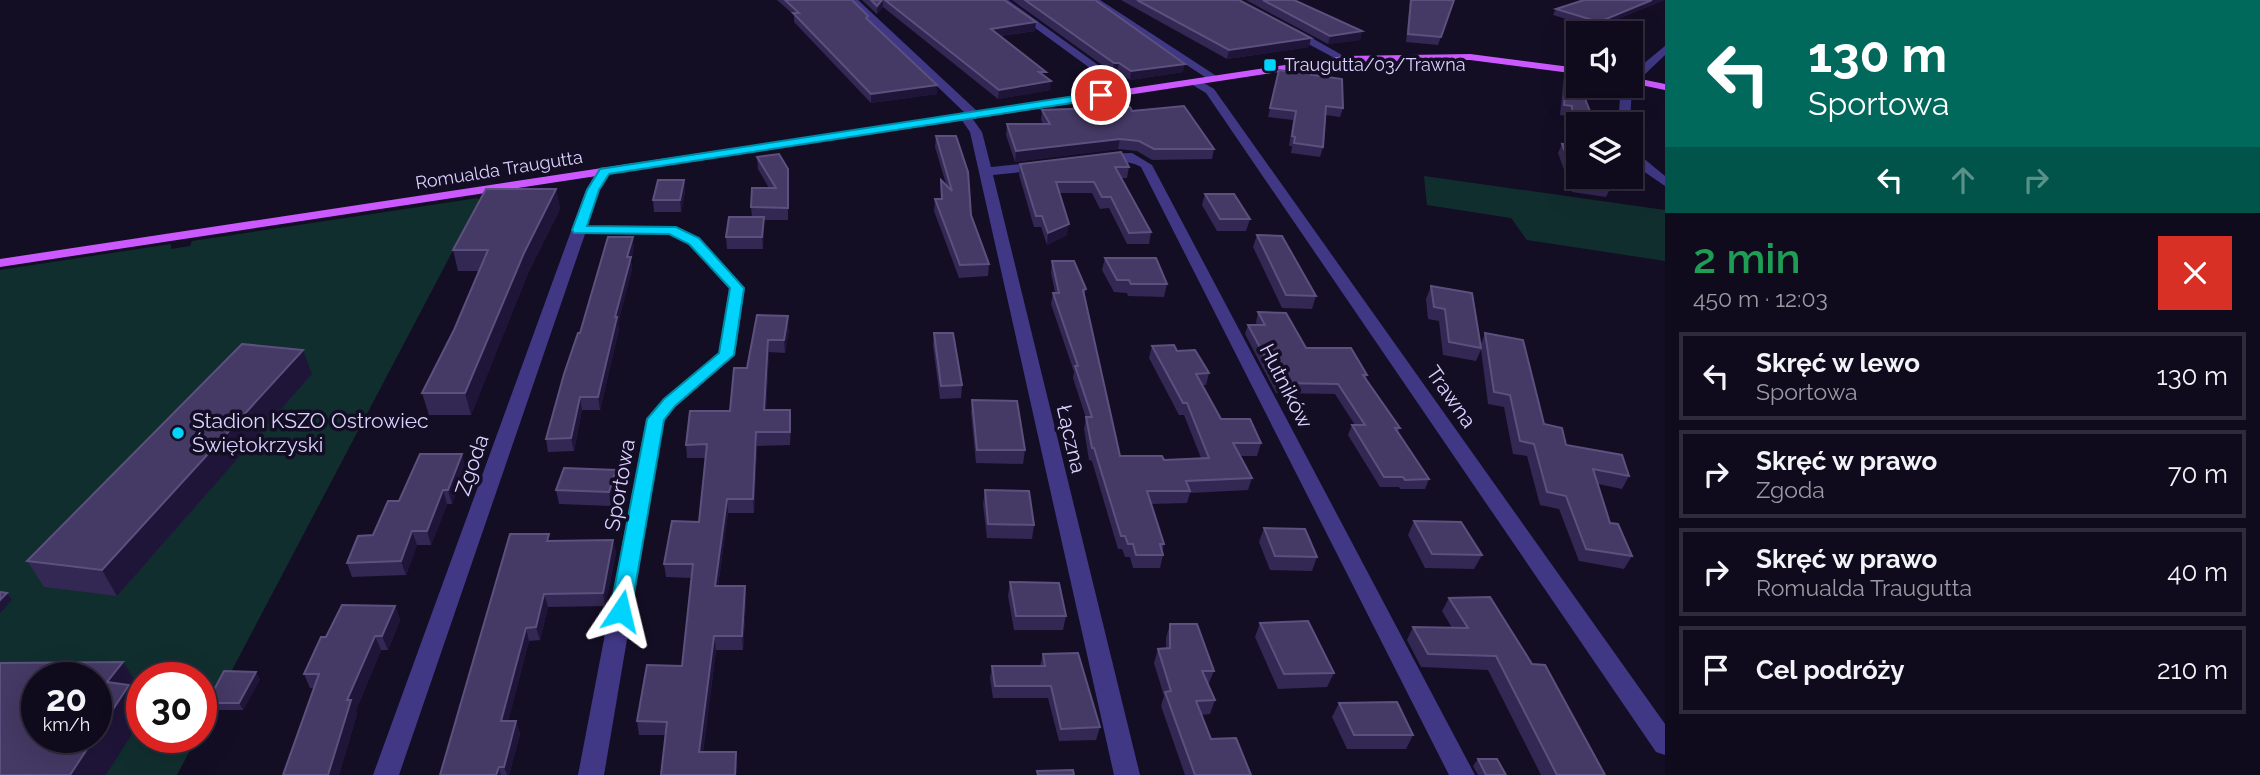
<!DOCTYPE html>
<html lang="pl">
<head>
<meta charset="utf-8">
<style>
	body { margin:0; font-family:Raleway,sans-serif; background:#181325; color:#f1f3f6; height:100vh; display:flex; flex-direction:column; font-size:26px; white-space:nowrap }
	* { box-sizing:border-box; margin:0 }
	p { font-size:23px; color:#9b9aa3 }
	.icon { flex:none; width:38px; height:38px; fill:none; stroke:currentColor; stroke-width:2; stroke-linecap:round; stroke-linejoin:round }
	.map { position:relative; flex:1; overflow:hidden }
	.side { display:flex; flex-direction:column; background:#0f0a1c; width:595px }
	.side>* { flex:none }
	.guide { background:#00695c; color:#fff; overflow:hidden }
	.controls { position:absolute; left:1566px; top:21px; display:grid; gap:14px }
	.controls a { display:grid; place-items:center; width:77px; height:77px; border-radius:0px; background:#0f0a1c; box-shadow:0 7px 28px #0002,0 0 0 2px #2f2b3b; font-size:35px }
	.speed { position:absolute; left:21px; top:662px; display:flex; gap:14px; font-size:35px; font-weight:700; text-align:center }
	.speed>* { display:grid; place-content:center; width:91px; height:91px; border-radius:50%; background:#0f0a1c; box-shadow:0 7px 28px #0002,0 0 0 2px #2f2b3b; line-height:1 }
	.speed small { font-size:18px; font-weight:400 }
	.speed .limit { border:10px solid #d22; background:#fff; color:#111 }
	.pin { position:absolute; display:grid; place-items:center; width:60px; height:60px; color:#fff; margin:-30px; border:4px solid #fff; border-radius:50%; box-shadow:0 2px 7px #0007 }
	.me { position:absolute; width:77px; margin:-38px; rotate:10deg; stroke-linejoin:round; filter:drop-shadow(0 0 5px #0008) }
	.turn { display:flex; align-items:center; gap:24px; height:147px; padding:0 28px; font-size:32px }
	.turn .icon { width:91px; height:91px; stroke-width:2.5 }
	.turn b { display:block; font-size:49px; line-height:60px }
	.lanes { display:flex; align-items:center; height:66px; padding:0 28px; background:#0003; justify-content:center; gap:35px; direction:ltr }
	.lanes .off { opacity:.35 }
	.round { display:grid; place-items:center; flex:none; width:74px; height:74px; border-radius:0px; background:#181325 }
	.summary { display:flex; align-items:center; justify-content:space-between; height:119px; padding:0 28px }
	h1 { font-size:42px; font-weight:600; line-height:52px; color:#1e9e55 }
	ul { padding:0; list-style:none }
	li { display:flex; align-items:center; gap:21px; height:88px; margin:0 14px 10px; padding:0 14px; border:4px solid #2f2b3b; border-radius:0px }
	li div { flex:1 }
	li b { display:block; font-size:26px }
	li em { font-style:normal }
	main { display:flex; flex:1; min-height:0 }
	.map>svg:first-child { display:block }
	.green { fill:#112e2f; fill-rule:evenodd }
	.lines { fill:none; stroke-linecap:round; stroke-linejoin:round }
	.minor { fill:#403885; fill-rule:evenodd }
	.major { fill:#cc59ff; fill-rule:evenodd }
	.wall { fill:#332753 }
	.shaded-wall { fill:#1f1539 }
	.building { fill:#453965; stroke:#5c517e; stroke-width:2 }
	.route { fill:#00d4fd; stroke:#008aa4; stroke-width:2 }
	.poi-dot { fill:#00d4fd; stroke:#140e25; stroke-width:2.5 }
	.labels { text-anchor:middle; stroke-width:7; stroke-linejoin:round; paint-order:stroke }
	.far-poi-label { font-size:18px; fill:#dad2ff; stroke:#140e25; text-anchor:start }
	.far-street-label { font-size:18px; fill:#dad2ff; stroke:#140e25 }
	.street-label { font-size:21px; fill:#dad2ff; stroke:#140e25 }
	.poi-label { font-size:21px; fill:#dad2ff; stroke:#140e25; text-anchor:start }
</style>
</head>
<body>
<main>
<div class="map">
<svg width="1665" height="775" viewBox="0 0 1665 775">
	<rect width="100%" height="100%" fill="#140e25"/>
	<g class="green">
		<path d="M1424 176 1665 210V261L1527 240 1511 218 1427 205Z"/>
		<path d="M478 198 479 201 201 729V677H142V737H197L177 775H0V270L171 244V249L190 246 192 241ZM37 677H96V737H37Z"/>
	</g>
	<g class="lines">
		<g class="minor">
			<path d="M847 0H858L978 112V118H972L982 132 991 167 1041 162 1047 166 1041 170 993 175 1140 775H1114L970 132 959 116 965 113Z"/>
			<path d="M997 0H1008L1134 91 1124 93Z"/>
			<path d="M1088 0H1100L1221 79 1211 81Z"/>
			<path d="M1288 29H1296L1349 59 1340 61 1288 33Z"/>
			<path d="M1665 46V55L1642 77 1631 81V74Z"/>
			<path d="M1191 80H1199L1214 89 1665 724V755L1656 752 1206 93 1191 84Z"/>
			<path d="M1621 86H1632L1630 124H1618Z"/>
			<path d="M1631 148 1665 176V186L1633 164Z"/>
			<path d="M1132 153 1152 165 1475 775H1449L1141 167C1122 156 1106 167 1094 158L1100 154Z"/>
			<path d="M604 167 611 171 600 190 587 226 676 227 699 238 745 288 735 355 675 407 664 421 604 775H578L646 420 663 399 719 353 729 289 689 244 669 234H585L399 775H373L586 190 599 168Z"/>
		</g>
		<g class="major">
			<path d="M1470 54 1578 68V74L1470 60 1344 62 0 267V259L1344 56Z"/>
			<path d="M1631 77 1665 84V90L1631 83Z"/>
		</g>
	</g>
	<g class="wall">
		<path d="M777 0H852L868 16V20L937 85V94L871 103 794 22V15Z"/>
		<path d="M862 0H1004L1035 31 1000 36 1046 77 1050 90 998 99 883 7 877 14Z"/>
		<path d="M1012 0H1095L1183 72 1130 80 1117 72H1112Z"/>
		<path d="M1121 0H1239L1309 47 1227 59Z"/>
		<path d="M1246 0H1294L1362 31 1360 40 1328 44Z"/>
		<path d="M1410 0H1454L1438 45 1406 42Z"/>
		<path d="M1664 0 1596 28 1553 15 1556 9Z"/>
		<path d="M1571 42 1578 43V66L1566 64 1567 51Z"/>
		<path d="M1568 66 1578 67V124L1611 187 1606 197 1572 192 1558 153 1562 144H1569L1568 116 1560 115 1564 75Z"/>
		<path d="M1279 70 1343 108 1340 117 1326 115 1323 147 1320 157 1291 153 1292 146H1289L1293 120 1268 117Z"/>
		<path d="M1042 110 1132 111 1214 149 1212 159 1152 160 1137 151 1118 149 1015 162 1006 135 1007 124H1043L1041 120Z"/>
		<path d="M936 136 971 215 989 264 988 276 959 278 934 211 935 199H941V180L946 184 935 147Z"/>
		<path d="M757 157 788 169V220H764L763 249H727L726 237 752 217 751 207 769 188 758 169Z"/>
		<path d="M1020 164 1129 167 1127 178H1121L1151 232 1149 244H1127L1109 208 1100 209 1092 193H1059L1067 235 1047 245 1041 227H1034L1019 175Z"/>
		<path d="M684 180 685 192 681 212H654L653 200Z"/>
		<path d="M556 189 560 209 528 273 471 415H429L422 393 454 330 479 271H458L453 250Z"/>
		<path d="M1205 194 1250 219 1246 231H1217L1202 205Z"/>
		<path d="M1257 235 1316 296 1312 309 1282 308 1253 247Z"/>
		<path d="M634 248 631 260 632 269 618 323 619 329 600 410H582L574 451 548 452 546 439 580 333Z"/>
		<path d="M1105 258 1167 284 1164 297 1128 296 1127 293 1114 292 1102 270Z"/>
		<path d="M1052 261 1086 289 1084 296 1120 456 1164 460 1201 458 1184 415H1179L1149 358 1152 346 1177 351 1209 373 1206 385H1202L1221 419 1261 443 1257 456H1240L1252 478 1248 490 1190 493 1187 503 1151 504 1164 544 1162 552 1163 555 1160 568H1133L1130 557H1125L1122 549H1118L1092 461 1089 460 1084 429 1086 418 1073 378 1074 372 1051 304 1053 293H1055L1051 272Z"/>
		<path d="M1431 286 1481 344 1485 333 1544 424 1566 445 1629 476 1622 489 1598 484 1610 523 1632 556 1624 569 1579 561 1559 509 1540 505 1527 456 1513 454 1504 407 1488 404 1481 350 1476 361 1443 355 1439 321 1428 319 1426 299Z"/>
		<path d="M1258 312 1306 348 1367 375 1366 379 1400 428 1398 432 1429 479 1425 489H1400L1399 487H1380L1348 435 1352 425H1355L1335 394 1276 393 1245 334 1248 325H1257L1256 322Z"/>
		<path d="M757 315 789 329 785 353 769 352 766 410 791 424 790 445 757 446 754 513H728L718 586H745L746 600 743 650H716L703 752H736L737 775H661L665 735H639L637 721 682 666 692 578 666 577 664 564 699 522 706 458H687L686 445 730 411 747 368Z"/>
		<path d="M934 333 962 385 961 398 940 399 933 345Z"/>
		<path d="M312 374 117 596 44 587 27 561Z"/>
		<path d="M972 400 1025 450 1023 464 976 463 971 413Z"/>
		<path d="M466 468 452 504H447L431 545H417L406 575 352 577 347 563 373 535 399 501Z"/>
		<path d="M618 483 611 506 559 504 556 490Z"/>
		<path d="M985 490 1034 525 1032 539 987 538 983 504Z"/>
		<path d="M1414 521 1482 555 1474 569 1425 568 1408 535Z"/>
		<path d="M1264 528 1317 557 1312 571 1270 570 1259 542Z"/>
		<path d="M613 540 616 553 605 606 548 607 540 640 529 641 508 721H516L520 734 509 775H440L550 541Z"/>
		<path d="M1010 582 1066 616 1063 630H1014L1008 596Z"/>
		<path d="M1449 598 1532 664 1605 775H1541L1488 670 1421 667 1407 640 1413 627 1452 628 1442 611Z"/>
		<path d="M395 606 400 620 388 650H381L356 710 357 714 339 775H283L314 688H310L304 674 326 637Z"/>
		<path d="M1260 623 1334 673 1327 687 1278 689 1255 637Z"/>
		<path d="M1170 624 1214 671 1208 685 1215 700 1210 714 1201 715 1211 739 1251 775H1185L1161 706 1164 696 1154 663 1158 649H1166V638Z"/>
		<path d="M1043 654 1100 727 1096 740 1059 741 1048 698H993L990 678 992 666H1040Z"/>
		<path d="M260 679 243 710H211L207 703Z"/>
		<path d="M1339 703 1413 735 1406 749H1347L1332 717Z"/>
		<path d="M1478 759 1506 775H1478L1473 766Z"/>
	</g>
	<g class="shaded-wall">
		<path d="M882 0H883V7L877 14V6Z"/>
		<path d="M1652 0H1664L1596 28 1599 22Z"/>
		<path d="M1036 22 1035 31 990 37 991 29Z"/>
		<path d="M1362 31 1360 40 1328 44 1330 36Z"/>
		<path d="M1311 38 1309 47 1227 59 1229 50Z"/>
		<path d="M1114 63H1119L1117 72H1112Z"/>
		<path d="M1185 64 1183 72 1130 80 1131 71Z"/>
		<path d="M1051 81 1050 90 998 99 999 90Z"/>
		<path d="M937 85V94L871 103V94Z"/>
		<path d="M1120 139 1118 149 1015 162 1016 151Z"/>
		<path d="M684 180 685 192 681 212 680 200Z"/>
		<path d="M556 189 560 209 528 273 471 415 465 393 524 253Z"/>
		<path d="M764 217V229L763 249 762 237Z"/>
		<path d="M1069 224 1067 235 1047 245 1048 233Z"/>
		<path d="M633 237 634 248 631 260 632 269 618 323 619 329 600 410 598 397 627 257Z"/>
		<path d="M788 316 789 329 785 353 784 340Z"/>
		<path d="M768 340 769 352 765 424 764 410Z"/>
		<path d="M303 350 312 374 117 596 102 570Z"/>
		<path d="M580 397 582 410 574 451 571 438Z"/>
		<path d="M756 432 757 446 754 513 753 499Z"/>
		<path d="M462 454 466 468 452 504 448 490Z"/>
		<path d="M616 470 618 483 611 506 609 492Z"/>
		<path d="M443 490 447 504 431 545 427 531Z"/>
		<path d="M727 499 728 513 716 600 715 586Z"/>
		<path d="M412 531 417 545 406 575 401 561Z"/>
		<path d="M613 540 616 553 605 606 603 593Z"/>
		<path d="M745 586 746 600 743 650 742 636Z"/>
		<path d="M7 593 12 600 0 613V600Z"/>
		<path d="M544 594 548 607 540 640 536 627Z"/>
		<path d="M395 606 400 620 388 650 382 636Z"/>
		<path d="M526 628 529 641 505 734 501 721Z"/>
		<path d="M375 636 381 650 356 710 357 714 339 775H328L347 700Z"/>
		<path d="M714 636 716 650 701 766 699 752Z"/>
		<path d="M123 662 140 688 135 695 142 705V718L106 775H70L95 737H96L107 682Z"/>
		<path d="M256 672 260 679 243 710 239 703Z"/>
		<path d="M516 721 520 734 509 775H507L504 767Z"/>
		<path d="M736 752 737 775H735Z"/>
		<path d="M499 767 501 775H496Z"/>
	</g>
	<g class="building">
		<path d="M785 0H852L868 16 866 18 937 85 871 94 793 13H799Z"/>
		<path d="M871 0H882L877 6Z"/>
		<path d="M885 0H1004L1036 22 991 29 1046 72H1039L1051 81 999 90Z"/>
		<path d="M1025 0H1095L1185 64 1131 71 1119 63H1114Z"/>
		<path d="M1137 0H1239L1311 38 1229 50Z"/>
		<path d="M1263 0H1294L1362 31 1330 36Z"/>
		<path d="M1411 0H1454L1441 37 1408 34Z"/>
		<path d="M1584 0H1652L1599 22 1556 9Z"/>
		<path d="M1571 42 1578 43V56L1569 55Z"/>
		<path d="M1568 66 1578 67V74L1574 73 1578 86H1580L1595 124H1578V177H1607L1611 187 1577 182 1562 144 1573 145 1572 106 1564 105Z"/>
		<path d="M1279 70 1342 79 1343 108 1326 106 1323 147 1294 143 1295 137 1292 136 1296 111 1270 108Z"/>
		<path d="M1184 106 1214 149H1154L1139 141 1120 139 1016 151 1007 124H1050L1042 110 1130 107 1132 111Z"/>
		<path d="M936 136H956L968 172 971 215 989 264 960 265 935 199H942L941 180 952 191Z"/>
		<path d="M1121 152 1129 167H1115L1151 232 1129 233 1111 197H1102L1094 182H1056L1069 224 1048 233 1042 216H1036L1020 164Z"/>
		<path d="M779 154 788 169V208L751 207 752 188H776L757 157Z"/>
		<path d="M658 180H684L680 200H653Z"/>
		<path d="M486 189H556L524 253 465 393H422L454 330 488 250H453Z"/>
		<path d="M1205 194H1234L1250 219H1220Z"/>
		<path d="M729 217H764L762 237H726Z"/>
		<path d="M1257 235 1282 236 1316 296 1286 295Z"/>
		<path d="M608 237H633L627 257H631L615 317H617L598 397H580L571 438 546 439 564 374 578 333H580Z"/>
		<path d="M1105 258H1156L1167 284H1131L1129 280H1117Z"/>
		<path d="M1052 261H1074L1086 289 1083 290 1120 456H1162L1164 460 1209 458 1187 403H1183L1152 346 1174 345 1177 351 1195 350 1209 373 1196 374 1221 419H1250L1261 443H1233L1252 478 1186 481 1190 491H1147L1164 544H1160L1163 555H1136L1133 544H1128L1125 536H1121L1094 448H1092L1086 417H1092L1075 366H1078L1053 293H1059Z"/>
		<path d="M1431 286 1472 293 1481 348 1449 342 1445 309 1434 307Z"/>
		<path d="M1258 312 1286 313 1306 348H1351L1367 375H1363L1400 428H1395L1429 479 1405 480 1403 477H1384L1352 425H1365L1338 384 1279 383 1248 325H1265Z"/>
		<path d="M757 315 788 316 784 340H768L764 410H790V432H756L753 499H727L715 586H745L742 636H714L699 752H736L735 775H661L667 722 637 721 647 665 682 666 693 564H664L672 521 699 522 707 444 686 445 690 411H730L734 368H747Z"/>
		<path d="M934 333H953L962 385 941 386Z"/>
		<path d="M1485 333 1523 340 1544 424 1562 428 1566 445 1622 455 1629 476 1593 469 1610 523 1618 524 1632 556 1586 549 1566 496 1547 492 1534 444 1520 441 1510 395 1494 392Z"/>
		<path d="M242 344 303 350 102 570 27 561Z"/>
		<path d="M972 400 1017 401 1025 450H977Z"/>
		<path d="M420 454H462L448 490H443L427 531H412L401 561 347 563 358 536 373 535 388 501H399Z"/>
		<path d="M564 468 616 470 609 492 556 490Z"/>
		<path d="M985 490 1029 491 1034 525 988 524Z"/>
		<path d="M1414 521 1461 522 1482 555 1432 554Z"/>
		<path d="M1264 528 1305 529 1317 557 1275 556Z"/>
		<path d="M510 534H549L547 541 613 540 603 593 544 594 536 627 526 628 501 721H516L504 767H499L496 775H440Z"/>
		<path d="M1010 582 1059 583 1066 616H1016Z"/>
		<path d="M0 592 7 593 0 600Z"/>
		<path d="M1490 597 1532 664 1545 665 1605 775H1557L1496 656 1428 654 1413 627 1468 628 1449 598Z"/>
		<path d="M342 605 395 606 382 636H375L347 700H351L328 775H283L319 674H304L321 637H326Z"/>
		<path d="M1308 621 1334 673 1284 674 1260 623Z"/>
		<path d="M1170 624H1197L1214 671H1202L1215 700 1196 701 1211 739 1236 738 1251 775H1195L1165 692 1171 691 1158 649 1170 648Z"/>
		<path d="M1078 653 1100 727 1061 729 1051 686H995L992 666H1045L1043 654Z"/>
		<path d="M123 662 107 682 129 685 96 735V677H37V737H95L70 775H0V663Z"/>
		<path d="M224 671 256 672 239 703H207Z"/>
		<path d="M1397 702 1413 735H1354L1339 703Z"/>
		<path d="M1478 759H1497L1506 775H1486Z"/>
		<path d="M1073 770 1074 775H1038L1037 771Z"/>
	</g>
	<path class="route" d="M1101 92 1106 95 1104 98 609 174 599 190 587 226 676 227 699 238 744 288 734 355 675 406 664 420 631 611 628 616 621 619 613 616 610 611 647 419 664 399 719 353 730 288 689 244 669 234 574 233 572 230 587 190 600 169Z"/>
	<g class="poi-dot">
		<rect x="1263" y="58" width="14" height="14" rx="3.5"/>
		<circle cx="178" cy="433" r="7"/>
	</g>
	<g class="labels">
		<g class="far-poi-label">
			<text x="1284" y="71">Traugutta/03/Trawna</text>
		</g>
		<g class="far-street-label">
			<text transform="translate(499 170) rotate(-9)" y="6">Romualda Traugutta</text>
		</g>
		<g class="street-label">
			<text transform="translate(1286 386) rotate(63)" y="7">Hutników</text>
			<text transform="translate(1451 397) rotate(55)" y="7">Trawna</text>
			<text transform="translate(1071 439) rotate(77)" y="7">Łączna</text>
			<text transform="translate(472 465) rotate(-71)" y="7">Zgoda</text>
			<text transform="translate(620 485) rotate(-80)" y="7">Sportowa</text>
		</g>
		<g class="poi-label">
			<text x="192" y="428">Stadion KSZO Ostrowiec<tspan x="192" dy="24">Świętokrzyski</tspan></text>
		</g>
	</g>
</svg>
<div class="controls">
<a><svg class="icon" aria-label="sound" viewBox="0 0 24 24"><path d="M4 9h4l5-4v14l-5-4H4zM17 9q2 3 0 6"/></svg></a>
<a><svg class="icon" aria-label="layers" viewBox="0 0 24 24"><path d="M12 4l9 5-9 5-9-5zM3 14l9 5 9-5"/></svg></a>
</div>
<div class="speed"><div>20<small>km/h</small></div><div class="limit">30</div></div>
<div class="pin" style="left:1101px;top:95px;background:#d93025"><svg class="icon" aria-label="arrive" viewBox="0 0 24 24"><path d="M6 21V4h12l-3 4 3 4H6"/></svg></div>
<svg class="me" style="left:621px;top:611px" viewBox="-20 -20 40 40"><path d="M0-17L14 15 0 8-14 15z" fill="#00d4fd" stroke="#fff" stroke-width="4"/></svg>
</div>
<section class="side">
<div class="guide">
<div class="turn"><svg class="icon" aria-label="left" viewBox="0 0 24 24"><path d="M17 20v-9H6M10 6l-5 5 5 5"/></svg><div><b>130 m</b>Sportowa</div></div>
<div class="lanes"><svg class="icon" aria-label="left" viewBox="0 0 24 24"><path d="M17 20v-9H6M10 6l-5 5 5 5"/></svg><svg class="icon off" aria-label="ahead" viewBox="0 0 24 24"><path d="M12 20V5M6 11l6-6 6 6"/></svg><svg class="icon off" aria-label="right" viewBox="0 0 24 24"><path d="M7 20v-9h11M14 6l5 5-5 5"/></svg></div>
</div>
<div class="summary"><div><h1>2 min</h1><p>450 m · 12:03</p></div><a class="round" style="background:#d93025;color:#fff"><svg class="icon" aria-label="close" viewBox="0 0 24 24"><path d="M6 6l12 12M18 6L6 18"/></svg></a></div>
<ul>
<li><svg class="icon" aria-label="left" viewBox="0 0 24 24"><path d="M17 20v-9H6M10 6l-5 5 5 5"/></svg><div><b>Skręć w lewo</b><p>Sportowa</p></div><em>130 m</em></li>
<li><svg class="icon" aria-label="right" viewBox="0 0 24 24"><path d="M7 20v-9h11M14 6l5 5-5 5"/></svg><div><b>Skręć w prawo</b><p>Zgoda</p></div><em>70 m</em></li>
<li><svg class="icon" aria-label="right" viewBox="0 0 24 24"><path d="M7 20v-9h11M14 6l5 5-5 5"/></svg><div><b>Skręć w prawo</b><p>Romualda Traugutta</p></div><em>40 m</em></li>
<li><svg class="icon" aria-label="arrive" viewBox="0 0 24 24"><path d="M6 21V4h12l-3 4 3 4H6"/></svg><div><b>Cel podróży</b></div><em>210 m</em></li>
</ul>
</section>
</main>
</body>
</html>
